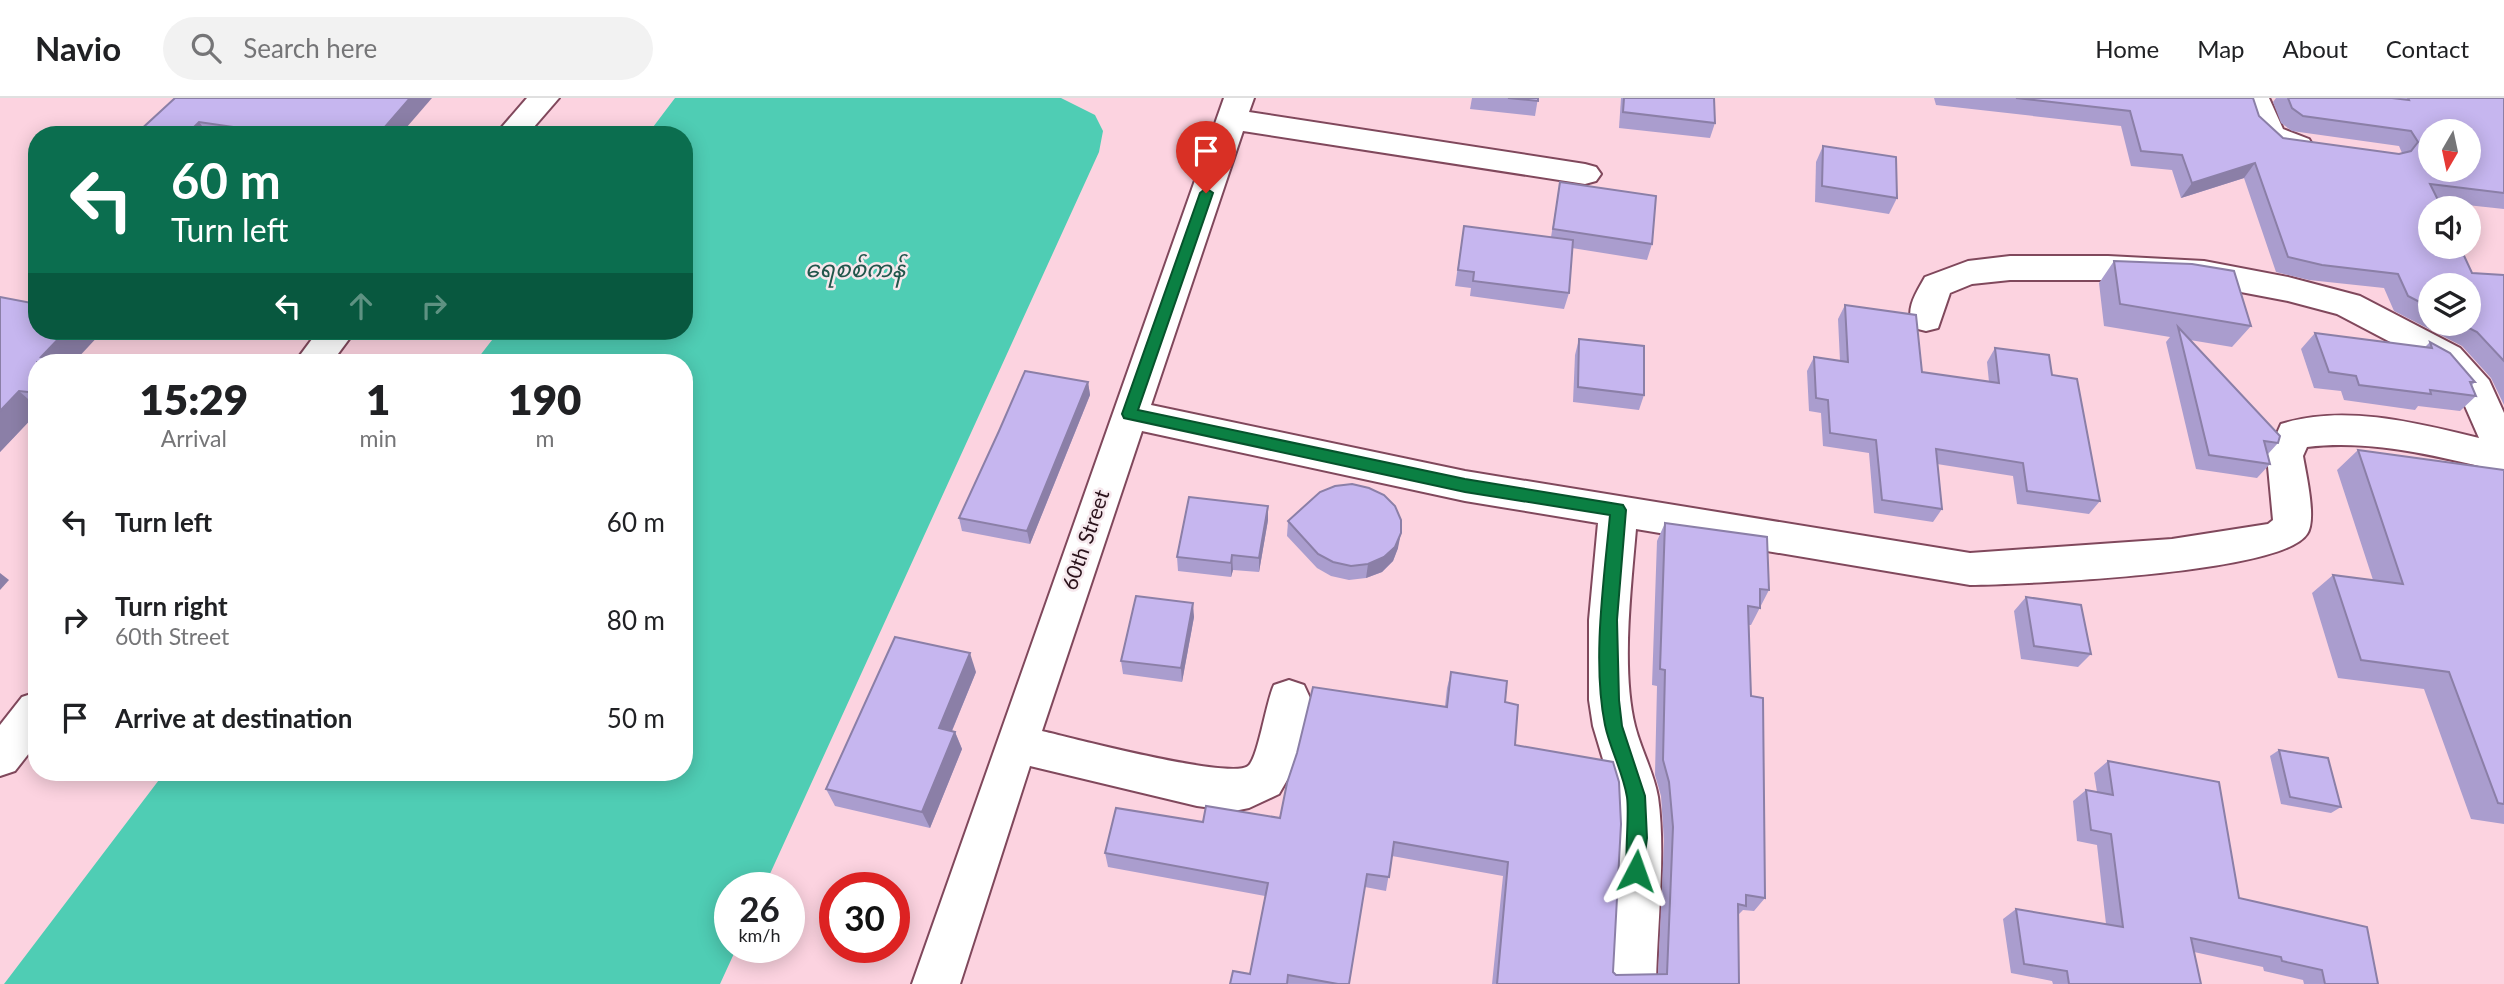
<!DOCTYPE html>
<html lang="en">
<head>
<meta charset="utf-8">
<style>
	body { margin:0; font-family:Lato,"Noto Sans Myanmar",sans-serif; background:#f2f2f2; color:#202124; height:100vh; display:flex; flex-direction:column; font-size:26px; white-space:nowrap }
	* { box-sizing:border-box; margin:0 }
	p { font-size:23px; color:#757577 }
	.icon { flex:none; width:38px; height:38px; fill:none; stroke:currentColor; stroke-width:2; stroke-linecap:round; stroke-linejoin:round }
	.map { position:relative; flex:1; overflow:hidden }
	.details { position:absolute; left:28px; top:256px; width:665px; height:427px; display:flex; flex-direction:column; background:#fff; border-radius:28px; box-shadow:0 4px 18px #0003 }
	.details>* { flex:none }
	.hud { position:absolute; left:28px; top:28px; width:665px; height:214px; border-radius:28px; box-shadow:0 4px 18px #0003; background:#0b6e4f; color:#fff; overflow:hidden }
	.needle { width:46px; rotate:189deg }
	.tools { position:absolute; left:2418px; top:21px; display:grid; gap:14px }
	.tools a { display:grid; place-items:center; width:63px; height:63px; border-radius:50%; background:#fff; box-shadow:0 4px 18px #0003; font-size:35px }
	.speed { position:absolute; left:714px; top:774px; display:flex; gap:14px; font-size:35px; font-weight:700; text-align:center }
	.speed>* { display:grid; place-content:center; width:91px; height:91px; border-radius:50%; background:#fff; box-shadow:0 4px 18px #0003; line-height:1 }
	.speed small { font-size:18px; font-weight:400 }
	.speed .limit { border:10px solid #d22; background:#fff; color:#111 }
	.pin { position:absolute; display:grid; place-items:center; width:60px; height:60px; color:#fff; margin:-72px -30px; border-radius:50% 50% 50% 0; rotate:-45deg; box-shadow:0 0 7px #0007 }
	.pin .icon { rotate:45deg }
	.me { position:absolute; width:77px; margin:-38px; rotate:4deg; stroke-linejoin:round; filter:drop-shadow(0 0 5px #0008) }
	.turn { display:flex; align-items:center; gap:24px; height:147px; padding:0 28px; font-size:32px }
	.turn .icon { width:91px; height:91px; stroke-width:2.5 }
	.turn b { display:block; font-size:49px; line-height:60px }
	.lanes { display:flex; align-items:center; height:66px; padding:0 28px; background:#0003; justify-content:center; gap:35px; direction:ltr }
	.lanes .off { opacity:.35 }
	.eta { display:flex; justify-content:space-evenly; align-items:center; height:119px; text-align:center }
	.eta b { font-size:42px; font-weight:800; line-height:49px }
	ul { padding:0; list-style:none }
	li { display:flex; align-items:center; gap:21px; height:98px; padding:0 28px }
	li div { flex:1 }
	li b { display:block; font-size:26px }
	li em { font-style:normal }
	header { display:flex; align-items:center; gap:42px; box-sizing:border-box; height:98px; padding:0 35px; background:#fff; border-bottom:2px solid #e0e0e0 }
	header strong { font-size:33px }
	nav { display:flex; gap:38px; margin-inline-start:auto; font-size:24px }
	.search { width:490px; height:63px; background:#f2f2f2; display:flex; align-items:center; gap:18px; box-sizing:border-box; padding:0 24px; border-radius:38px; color:#757577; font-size:26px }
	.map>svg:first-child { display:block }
	.water { fill:#4fcdb4 }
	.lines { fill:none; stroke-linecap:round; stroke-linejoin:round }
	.street-casing { stroke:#80485c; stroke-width:4 }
	.street { fill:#fff; fill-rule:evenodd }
	.wall { fill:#aa9dce; fill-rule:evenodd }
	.shaded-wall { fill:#8b7fa7 }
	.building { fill:#c6b6ef; stroke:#8b7fa7; stroke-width:2; fill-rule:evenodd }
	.route { fill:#0b8043; stroke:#07532c; stroke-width:2 }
	.labels { text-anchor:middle; stroke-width:5; stroke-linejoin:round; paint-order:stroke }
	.street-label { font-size:21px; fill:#2a121b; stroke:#f6e8ed }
	.water-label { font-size:23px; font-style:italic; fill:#21564b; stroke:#f6e8ed }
</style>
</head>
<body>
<header>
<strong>Navio</strong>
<div class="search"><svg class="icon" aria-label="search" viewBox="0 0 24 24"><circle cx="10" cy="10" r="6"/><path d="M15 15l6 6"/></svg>Search here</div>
<nav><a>Home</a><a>Map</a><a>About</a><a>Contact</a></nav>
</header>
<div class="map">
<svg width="2504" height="886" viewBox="0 0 2504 886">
	<rect width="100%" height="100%" fill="#fcd3e0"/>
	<path class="water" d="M675 0H1061L1095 17 1103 33 1099 54 764 789H730V849H737L720 886H4L165 674H684V264H475L499 233H684V37H647Z"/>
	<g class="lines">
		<defs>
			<g id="street">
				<path d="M527 0H559L527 37H495Z"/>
				<path d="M1224 0H1254L1249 14 1585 66 1596 69 1601 76 1596 83 1585 86 1243 33 1151 307 1465 373 1970 455 2172 441 2268 426 2273 422 2267 358 2281 326C2344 306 2417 325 2479 340L2461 299 2436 268 2337 216 2288 203 2204 187 2108 182H2010L1972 186 1950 195 1938 230 1926 233 1914 230C1904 212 1916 195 1925 179L1968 163 2010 158H2108L2204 163 2288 179 2360 198 2460 250 2489 282 2504 315V374C2440 359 2374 341 2307 349L2303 358C2306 376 2317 422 2307 436 2282 476 2024 486 1970 487L1636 431C1631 490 1621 572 1635 628 1641 652 1654 675 1658 699 1666 754 1657 829 1656 886H1608L1616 740 1614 698 1593 628 1589 602V522L1598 425 1465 403 1142 333 1042 633C1072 640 1230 682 1248 668 1258 661 1266 604 1274 587L1289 582 1304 587 1310 600 1294 670 1279 696 1249 710 1234 713 1197 708 1030 668 960 886H912Z"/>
				<path d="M2239 0H2269L2283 31 2309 41 2313 48 2309 55C2269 66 2250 32 2239 0Z"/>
				<path d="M318 233H355L332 264H295Z"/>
				<path d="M37 594V645L15 673 0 678V627L22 599Z"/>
			</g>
		</defs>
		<use href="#street" class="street-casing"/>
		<use href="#street" class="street"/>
	</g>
	<g class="wall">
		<path d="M175 0 400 37H137L136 36Z"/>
		<path d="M1472 0H1538L1535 18 1470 11Z"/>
		<path d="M1621 0H1714L1715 25 1710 40 1619 30Z"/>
		<path d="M1934 0H2253L2259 18 2283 40 2399 56 2402 55 2399 48 2292 33 2281 25 2273 4 2276 0H2504V111L2439 104 2472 175 2504 177V307L2491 280 2462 248 2394 213 2384 190 2309 182 2276 174 2244 80 2181 100 2172 72 2131 68 2121 28 1936 7ZM2431 187 2469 226H2431Z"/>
		<path d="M1823 48 1897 100 1889 116 1815 104 1816 64Z"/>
		<path d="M1560 84 1652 146 1647 162 1572 150 1569 195 1564 211 1470 198 1471 190 1455 188 1464 128 1551 139Z"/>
		<path d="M2114 163 2251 228 2232 249 2190 242 2278 345 2268 356 2270 366 2257 380 2196 371 2166 244 2170 239 2104 228 2099 185Z"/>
		<path d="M0 199 103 233 37 264V315L0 354Z"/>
		<path d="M1845 207 1922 274 1989 284 1987 264 1995 250 2052 277 2100 403 2089 416 2017 406 2013 378 1937 366 1942 411 1933 424 1874 415 1869 355 1823 348 1821 315 1809 313 1807 273 1814 259 1840 263 1838 221Z"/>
		<path d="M2315 235 2425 249 2430 244 2475 284 2472 287 2476 298 2460 313 2418 308 2415 312 2344 302 2341 293 2314 290 2301 251Z"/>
		<path d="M1579 241 1644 297 1639 312 1573 304 1575 257Z"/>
		<path d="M1088 284 1090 297 1030 446 962 433 959 420Z"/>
		<path d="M2358 352 2504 372V726L2471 721 2424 591 2338 580 2312 495 2333 477 2373 482 2337 372Z"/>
		<path d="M1268 408V422L1259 474 1233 472 1231 479 1178 473 1177 459Z"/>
		<path d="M1288 423 1398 450 1393 463 1382 474 1366 480 1349 482 1331 478 1317 470 1287 438Z"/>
		<path d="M1665 425 1769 492 1751 527H1749L1751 598 1765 800 1754 813 1743 812 1738 817 1739 886H1492L1503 778 1392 758 1386 793 1365 789 1349 886H1230L1250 876 1265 798 1108 769 1105 755 1203 724 1280 720 1445 608 1447 590 1451 574 1505 604 1515 647 1613 874 1616 877 1658 876 1664 743 1661 698 1655 677 1657 588 1652 587 1657 443Z"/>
		<path d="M2026 499 2091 556 2078 569 2021 561 2014 513Z"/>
		<path d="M1194 519 1182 584 1123 576 1121 563Z"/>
		<path d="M976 574 952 633 955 634 962 651 930 730 835 708 826 691Z"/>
		<path d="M2279 652 2341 709 2331 715 2281 706 2270 658Z"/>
		<path d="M2108 663 2239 800 2378 886H2304L2303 882 2264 873 2263 869 2194 854 2201 886H2053L2052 883 2011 875 2003 821 2016 811 2106 826 2097 747 2077 743 2073 703 2086 692 2097 694 2094 675Z"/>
	</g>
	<g class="shaded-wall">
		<path d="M410 0H432L400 37H378Z"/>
		<path d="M199 24 209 37H186Z"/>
		<path d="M2255 65 2244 80 2181 100 2192 85Z"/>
		<path d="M66 233H103L74 264 41 259Z"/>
		<path d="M1088 284 1090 297 1030 446 1027 433Z"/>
		<path d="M19 293 37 309V315L0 354V313Z"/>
		<path d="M1268 408V422L1259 474V460Z"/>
		<path d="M1401 435 1398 450 1393 463 1382 474 1366 480 1368 466Z"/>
		<path d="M1232 457 1233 472 1231 479V465Z"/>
		<path d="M0 475 9 482 0 492Z"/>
		<path d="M1193 505 1194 519 1182 584 1181 570Z"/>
		<path d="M970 555 976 574 946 647 939 630Z"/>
		<path d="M955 634 962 651 930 730 922 714Z"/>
	</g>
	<g class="building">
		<path d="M175 0H410L378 37H290L199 24 186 37H141L136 36Z"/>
		<path d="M1508 0H1538V3Z"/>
		<path d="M1624 0H1714L1715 25 1623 14Z"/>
		<path d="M2016 0H2253L2259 18 2283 40 2399 56 2411 53 2418 44 2411 33 2303 18 2292 10 2288 0H2392L2409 2 2408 0H2504V95L2430 86 2442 110H2431V149H2460L2472 175 2504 177V263L2477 234 2461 226H2469V187H2431V210L2408 198 2398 176 2322 167 2288 159 2255 65 2192 85 2182 57 2141 53 2130 13ZM2431 33H2469V72H2431Z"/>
		<path d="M1823 48 1896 59 1897 100 1822 88Z"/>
		<path d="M1560 84 1656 98 1652 146 1553 131Z"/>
		<path d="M1464 128 1573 142 1569 195 1473 183 1474 174 1458 172Z"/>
		<path d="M2114 163 2192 166 2234 173 2251 228 2120 206Z"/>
		<path d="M0 199 37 206V233H66L41 259 83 264H37V295L19 293 0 313Z"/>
		<path d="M1845 207 1916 217 1922 274 1999 285 1995 250 2049 257 2052 277 2077 281 2100 403 2027 393 2023 365 1936 351 1942 411 1882 402 1876 342 1830 335 1828 302 1816 300 1814 259 1848 264Z"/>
		<path d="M2178 229 2280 338 2278 345 2264 343 2270 366 2209 357Z"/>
		<path d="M2315 235 2432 250 2430 244 2450 255 2475 284H2470L2476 298 2430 292 2431 296 2359 287 2356 278 2329 274Z"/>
		<path d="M1579 241 1644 248V297L1578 289Z"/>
		<path d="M1025 273 1088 284 1027 433 959 420 999 333Z"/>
		<path d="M2358 352 2504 372V706L2498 705 2449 574 2361 562 2333 477 2403 486Z"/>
		<path d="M1352 386 1369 390 1384 397 1395 408 1401 422V435L1395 449 1384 459 1368 466 1351 468 1333 464 1318 456 1288 423 1320 394 1335 388Z"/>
		<path d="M1189 399 1268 408 1259 460 1232 457 1231 465 1177 459Z"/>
		<path d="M1665 425 1767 439 1769 492 1760 491V510L1748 508 1751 598 1763 600 1765 800 1746 797V808L1738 806 1739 886H1497L1508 764 1394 744 1389 779 1367 776 1349 886H1338L1288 877 1287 886H1230L1233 873 1250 876 1268 785 1105 755 1116 710 1203 724 1206 708 1280 720 1287 685 1297 655 1313 589 1447 609 1451 574 1507 583 1505 604 1518 607 1515 647 1613 664 1619 684 1621 726 1613 874 1616 877 1667 876 1673 729 1669 684 1663 662 1665 572 1660 571Z"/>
		<path d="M1136 498 1193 505 1181 570 1121 563Z"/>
		<path d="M2026 499 2081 507 2091 556 2034 548Z"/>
		<path d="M895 539 970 555 939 630 955 634 922 714 826 691Z"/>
		<path d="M2279 652 2328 660 2341 709 2290 699Z"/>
		<path d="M2108 663 2219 684 2239 800 2367 829 2378 886H2325L2322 872 2282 863 2281 859 2191 840 2201 886H2069L2067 873 2024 866 2016 811 2123 829 2111 736 2091 732 2086 692 2113 697Z"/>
	</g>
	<path class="route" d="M1206 90 1213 95 1138 312 1465 381 1623 407 1626 412 1617 522 1619 602 1622 628 1645 698 1647 740 1642 779 1636 782 1629 779C1623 765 1630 719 1627 699 1623 674 1610 651 1605 627 1592 563 1604 482 1610 417L1465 394 1124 320 1122 316 1200 95Z"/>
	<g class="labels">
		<g class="street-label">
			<text transform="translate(1086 442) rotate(-71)" y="7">60th Street</text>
		</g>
		<g class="water-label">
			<text x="855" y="179">ရေစစ်ကန်</text>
		</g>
	</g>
</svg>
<div class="tools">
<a><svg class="needle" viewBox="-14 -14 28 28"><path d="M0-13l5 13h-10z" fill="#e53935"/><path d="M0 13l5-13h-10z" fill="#757577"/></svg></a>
<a><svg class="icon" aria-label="sound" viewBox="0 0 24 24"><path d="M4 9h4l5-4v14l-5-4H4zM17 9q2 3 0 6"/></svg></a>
<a><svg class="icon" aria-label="layers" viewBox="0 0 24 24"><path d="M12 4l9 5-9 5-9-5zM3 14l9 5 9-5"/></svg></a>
</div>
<div class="speed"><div>26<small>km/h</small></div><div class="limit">30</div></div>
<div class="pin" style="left:1206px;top:95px;background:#d93025"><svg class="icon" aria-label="arrive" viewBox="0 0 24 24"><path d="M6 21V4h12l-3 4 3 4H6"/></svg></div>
<svg class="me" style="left:1636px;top:773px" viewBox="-20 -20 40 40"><path d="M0-17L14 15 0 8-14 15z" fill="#0b8043" stroke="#fff" stroke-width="4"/></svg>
<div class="hud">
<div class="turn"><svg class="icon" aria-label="left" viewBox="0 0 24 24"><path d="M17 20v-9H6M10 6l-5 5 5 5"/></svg><div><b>60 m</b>Turn left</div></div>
<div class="lanes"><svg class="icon" aria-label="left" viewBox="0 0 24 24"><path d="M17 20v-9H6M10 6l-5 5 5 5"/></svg><svg class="icon off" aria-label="ahead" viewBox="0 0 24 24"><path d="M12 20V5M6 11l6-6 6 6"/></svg><svg class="icon off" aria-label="right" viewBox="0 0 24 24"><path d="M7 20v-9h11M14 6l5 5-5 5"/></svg></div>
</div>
<section class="details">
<div class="eta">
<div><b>15:29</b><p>Arrival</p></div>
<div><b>1</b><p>min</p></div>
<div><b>190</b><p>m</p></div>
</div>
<ul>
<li><svg class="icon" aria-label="left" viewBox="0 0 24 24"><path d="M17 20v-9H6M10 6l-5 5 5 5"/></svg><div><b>Turn left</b></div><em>60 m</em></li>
<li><svg class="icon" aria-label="right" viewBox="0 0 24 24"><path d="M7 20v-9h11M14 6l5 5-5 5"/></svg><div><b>Turn right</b><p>60th Street</p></div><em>80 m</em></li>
<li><svg class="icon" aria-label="arrive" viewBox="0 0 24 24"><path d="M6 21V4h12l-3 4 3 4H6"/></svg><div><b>Arrive at destination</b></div><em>50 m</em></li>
</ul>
</section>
</div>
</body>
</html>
